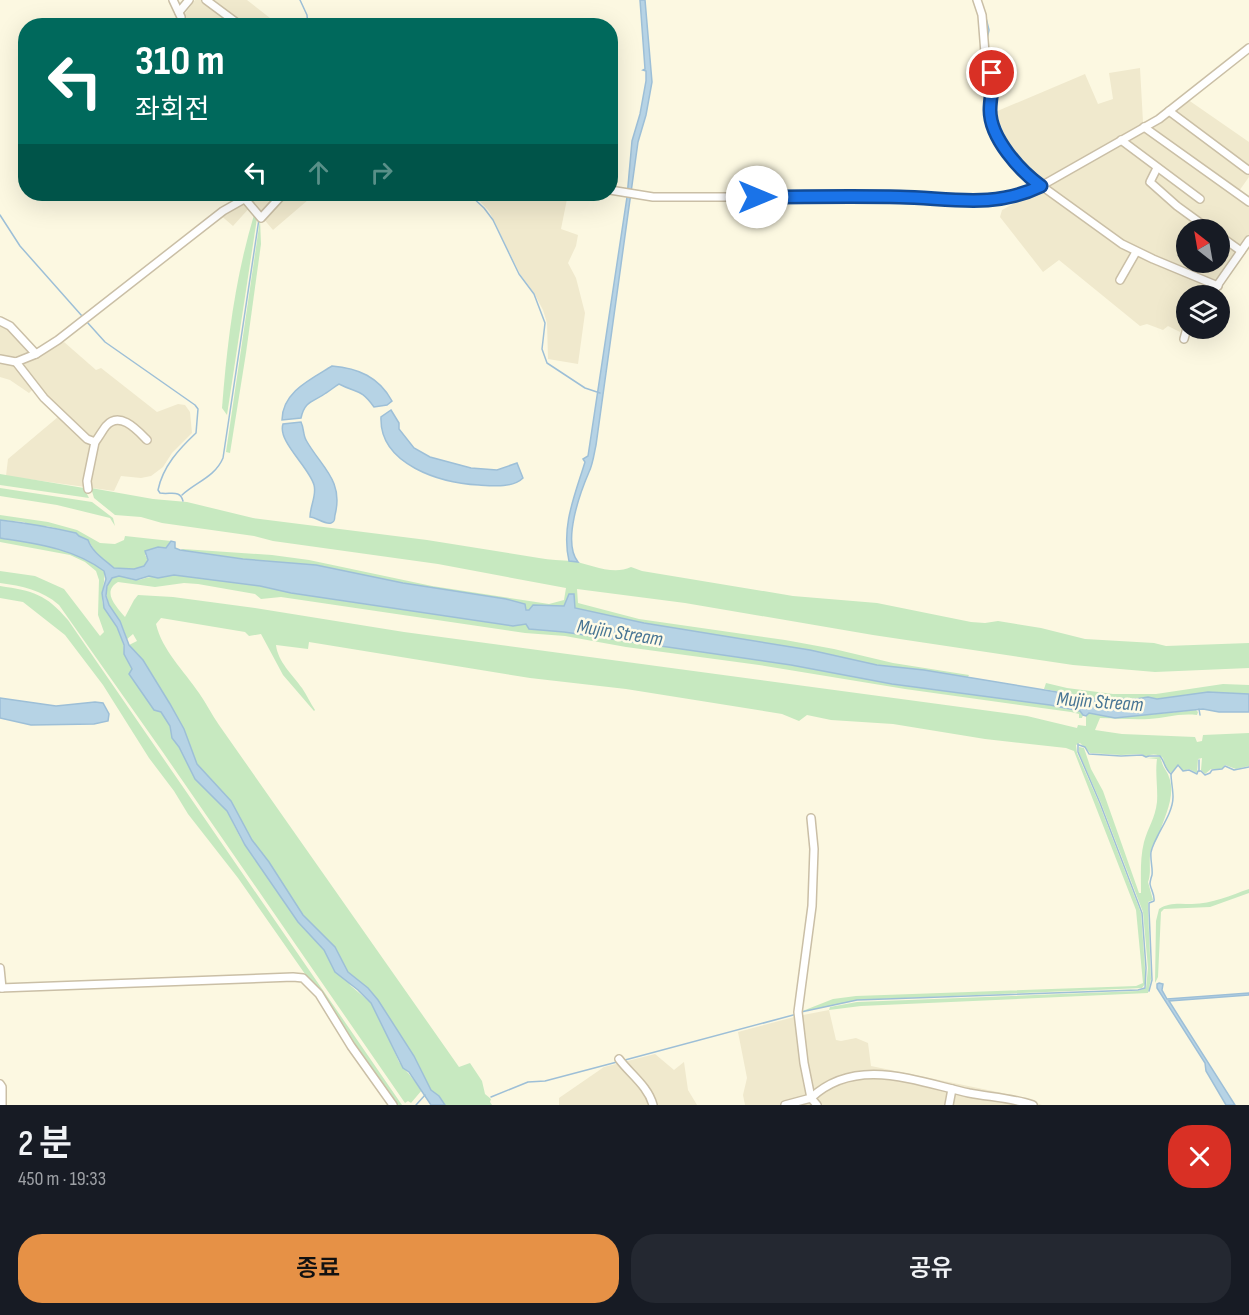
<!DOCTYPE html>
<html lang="ko">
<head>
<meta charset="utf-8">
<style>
	body { margin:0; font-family:"Sofia Sans Condensed","Noto Sans KR",sans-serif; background:#242831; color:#f1f3f6; height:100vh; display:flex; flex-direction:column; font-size:22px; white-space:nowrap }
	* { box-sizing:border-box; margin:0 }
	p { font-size:20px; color:#9ea1a6 }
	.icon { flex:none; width:33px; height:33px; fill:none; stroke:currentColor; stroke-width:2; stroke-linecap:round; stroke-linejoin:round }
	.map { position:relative; height:1105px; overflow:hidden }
	.side { display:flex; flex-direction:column; background:#171b24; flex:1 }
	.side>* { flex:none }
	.guide { position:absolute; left:18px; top:18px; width:600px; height:183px; border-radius:24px; box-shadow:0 6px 24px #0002; background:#00695c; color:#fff; overflow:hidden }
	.needle { width:39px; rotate:329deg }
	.tools { position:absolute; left:1176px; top:219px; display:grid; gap:12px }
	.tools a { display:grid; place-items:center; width:54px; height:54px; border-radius:50%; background:#171b24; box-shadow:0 6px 24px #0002; font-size:30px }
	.pin { position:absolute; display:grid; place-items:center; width:51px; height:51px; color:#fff; margin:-26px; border:3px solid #fff; border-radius:50%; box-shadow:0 2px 6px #0007 }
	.me { position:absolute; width:66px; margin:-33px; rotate:90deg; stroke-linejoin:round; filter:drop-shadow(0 0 4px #0008) }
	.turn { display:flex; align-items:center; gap:21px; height:126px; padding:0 18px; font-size:27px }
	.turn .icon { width:78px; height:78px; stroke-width:2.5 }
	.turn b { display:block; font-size:42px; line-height:51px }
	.lanes { display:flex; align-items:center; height:57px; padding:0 18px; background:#0003; justify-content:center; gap:30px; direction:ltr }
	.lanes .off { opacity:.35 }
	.round { display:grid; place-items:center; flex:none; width:63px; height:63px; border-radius:24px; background:#242831 }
	.summary { display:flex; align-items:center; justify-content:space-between; height:102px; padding:0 18px }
	h1 { font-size:36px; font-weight:600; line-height:45px }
	.cta { display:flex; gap:12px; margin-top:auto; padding:12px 18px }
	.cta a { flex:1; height:69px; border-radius:24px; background:#e69146; color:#111; font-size:24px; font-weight:600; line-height:69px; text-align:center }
	.cta a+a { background:#242831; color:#f1f3f6 }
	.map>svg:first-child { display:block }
	.residential { fill:#f0e9cd; fill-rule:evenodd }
	.green { fill:#c7e9c0 }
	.water { fill:#b6d3e5; stroke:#9dbfd7; stroke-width:1.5 }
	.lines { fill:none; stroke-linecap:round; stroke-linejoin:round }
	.stream { stroke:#9dbfd7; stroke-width:1.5 }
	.street-casing { stroke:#cabfa6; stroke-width:10 }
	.street { stroke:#fff; stroke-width:7 }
	.route-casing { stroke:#114b97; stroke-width:15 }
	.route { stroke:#1a73e8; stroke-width:10 }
	.labels { text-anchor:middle; stroke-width:5; stroke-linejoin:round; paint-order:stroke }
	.water-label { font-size:20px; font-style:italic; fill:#487594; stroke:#fffbe7 }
</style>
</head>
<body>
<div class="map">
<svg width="1249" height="1105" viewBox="0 0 1249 1105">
	<rect width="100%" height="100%" fill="#fcf8e1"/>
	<g class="residential">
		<path d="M195 0H247L279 25 176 26Z"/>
		<path d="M1140 68 1143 122 1153 119 1184 97 1249 142V177L1239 191 1249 198V237L1206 295 1186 296V323L1180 332 1168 326 1163 330 1147 324 1140 326 1059 260 1043 272 1000 217 1002 210 1040 189 1017 163 995 112 1085 74 1098 104 1113 99 1109 73ZM1186 230H1220V262H1186Z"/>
		<path d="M244 194H304L308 200 273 230 252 205 233 226 218 213 245 195Z"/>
		<path d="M473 194H568L561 229 578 235 576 246 568 263 576 278 585 313 578 364 548 359 547 323 543 310 534 293 520 274 489 211Z"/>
		<path d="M0 324 11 329 35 356 64 342 96 370 101 368 157 412 178 404 185 405 190 412 192 433 172 453 163 467 151 476 141 478 121 476 114 491 6 476 8 459 58 417 34 388 29 393 10 380 0 377Z"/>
		<path d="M829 1010 836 1040 841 1041 856 1038 868 1043 871 1066 1017 1096 1042 1105H745L743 1095 747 1078 738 1032 798 1016Z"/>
		<path d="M655 1054 674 1070 684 1062 688 1090 697 1105H559V1098L604 1067Z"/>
	</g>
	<g class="green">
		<path d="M254 215 257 218 227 415 222 408C227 343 235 278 254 215Z"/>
		<path d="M260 220 261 244 246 353 230 453 226 452Z"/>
		<path d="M0 474 84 488 89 498 0 485Z"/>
		<path d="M0 488 92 502 113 518 115 526 110 518 57 505 0 496Z"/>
		<path d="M91 488 153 499 187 502 253 518 427 540 539 558C550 560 561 560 572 561 591 564 612 576 631 567L642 571 793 596 877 603 971 622 985 623 998 621 1041 628 1085 639 1154 643 1166 646 1249 643V668L1155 672 1073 665 873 635 685 603 577 589 578 603 639 619 785 640 834 649 893 663 969 675 968 677 877 665 810 650 644 623 581 610 575 608 573 594H569L564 606 533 605 529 610 316 565 243 559 180 550 183 549 272 555 309 560 432 586 549 604 564 600 566 588 438 564 273 541 254 536 162 523 141 517 115 515 94 498Z"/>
		<path d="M0 515 48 522 77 530 100 543 115 544 124 540 125 536 171 541 166 548 158 547 145 555 148 560 144 566 134 569 114 568 96 553 88 540 79 536 75 533 47 526H30L24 522 0 520Z"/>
		<path d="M0 538 48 546 82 556 104 571C106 582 100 594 103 605 105 612 111 616 114 621 120 631 124 643 124 654L156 711H161L170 726 172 738 179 747 195 779 227 811 241 839 298 922 324 950 351 986 371 1003 377 1012 399 1062 422 1090 411 1103 408 1101 405 1103 162 751 59 605C42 590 22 586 0 583V571L35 576 64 589 100 636 104 632 98 615 99 580 96 571 85 562 70 555 0 542Z"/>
		<path d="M174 575 260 586 291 593 513 626 526 624 529 629 564 632 791 665 892 684 1050 705 1080 711 1083 715 1082 718H1079V714L1071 712 905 689 759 665 626 647 565 636 525 633 281 597 261 599 255 594 198 584 184 583 155 587 118 582C101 592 117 607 125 617L134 600 138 595 173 597 255 608 404 632 1027 716 1077 728 1078 725 1086 726V716L1089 713 1115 718 1196 710 1198 712 1197 715C1178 713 1166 718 1149 719 1132 720 1116 718 1100 718L1095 730 1122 734 1195 737 1197 742 1202 741 1203 735 1249 733V766L1236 769 1225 765 1222 769H1211L1205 774 1201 770 1202 758 1198 759 1197 773 1189 769 1183 771 1179 765 1171 773 1165 767 1163 758C1159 754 1151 753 1146 757L1142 754 1121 755 1090 753 1080 743 1076 745 1077 753 1099 803 1141 913 1145 968V984L1142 988 857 1000 800 1012 833 999 856 996 1136 986 1143 983 1136 910 1074 751 1066 748 985 739 893 724 831 720 807 715 799 721 782 714 626 689 530 678 309 642 308 649 276 645C278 662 292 674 302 688 307 695 310 703 315 710L314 711 283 675 261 634 249 636 245 632 161 618 156 624C162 650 184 671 199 693 206 703 212 715 219 725L459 1067 470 1063 482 1081 485 1094 491 1099 490 1102 492 1105H445L439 1096 431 1090 414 1056 378 1000 368 988 348 972 335 947 303 915 269 862 252 840 231 801 197 764 184 729 170 704 143 660 129 645 137 641 133 634 126 640C125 625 116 619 110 607 105 597 104 576 119 576 125 576 131 580 137 580 142 580 146 577 151 577 159 577 166 576 174 575Z"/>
		<path d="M0 586C33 591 46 594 68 620L402 1105H394L312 984 238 878 188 814 174 791 149 758 103 685 65 635 23 602 0 598Z"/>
		<path d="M1046 683 1067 688 1113 694H1156L1223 684 1249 685V694L1208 692 1157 699 1148 697 1136 699H1115L1093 698 1044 689Z"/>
		<path d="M1079 747 1084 748 1091 769 1103 791 1139 893H1141V890C1141 874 1140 858 1144 842 1148 827 1155 819 1157 802 1158 788 1155 773 1157 759L1146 758 1160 757C1162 761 1162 765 1165 769 1179 790 1166 813 1159 834 1158 840 1153 843 1151 850 1148 862 1152 872 1148 882L1153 900 1148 902V910L1151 979 1148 993 861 1006 829 1010 830 1007 857 1002 1138 991 1146 988 1148 968 1143 912 1101 803 1079 753Z"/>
		<path d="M1249 889V893L1210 907 1164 909 1161 912 1158 977 1155 983 1156 921 1159 909C1169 902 1181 904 1192 904 1212 904 1231 895 1249 889Z"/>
	</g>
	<g class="water">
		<path d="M640 0H645L652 82 646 115 638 142 596 445C594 454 593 464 589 472 580 493 562 542 578 562L569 561C561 526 575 495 585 462L583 459 588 456 627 197 632 141 640 114 646 81V71L643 70 645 69Z"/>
		<path d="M332 366C358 368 379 377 392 401L387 405 374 407C360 388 358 394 339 384 334 387 331 390 326 393 314 402 305 400 301 418L282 420C282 392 311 379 332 366Z"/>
		<path d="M391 410 399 423V429L414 448 430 457 471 468 497 470 517 463 523 478C513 488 493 486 479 485 441 483 379 465 381 417Z"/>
		<path d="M301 422C304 428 303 435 306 440 321 467 344 480 335 515 334 519 336 521 331 523 325 525 316 517 310 517 310 506 317 495 314 485 309 467 277 441 283 424Z"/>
		<path d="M0 520C26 523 50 527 76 533L79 536 88 540C92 552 105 560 114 568L134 569 144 566 148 560 145 551 158 547 166 548 171 541 175 542V548L180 550 243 559 316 565 403 583 506 599 525 604 526 610H529L533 605 564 606 569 594H574L575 608 644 623 810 650 877 665 924 670 1093 698 1136 699 1148 697 1157 699 1208 692 1249 694V712H1219L1203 709 1115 718 1089 713 1086 716 1083 715 1080 711 1050 705 892 684 791 665 564 632 529 629 526 624 513 626 291 593 260 586 174 575 158 578 149 576 136 580 119 576 112 578 107 586 106 596 109 605 120 621 129 645 143 660 170 704 184 729 197 764 231 801 252 840 269 862 303 915 335 947 348 972 368 988 378 1000 414 1056 431 1090 439 1096 445 1105H431L409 1072 403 1068 371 1003 358 990 335 972 324 950 298 922 245 845 227 811 195 779 179 747 172 738 170 726 161 712 154 710 129 674 132 669 124 654V645L117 627 104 608 102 593 106 579 104 571C73 548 37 544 0 538Z"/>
		<path d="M0 698 56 706 95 702 103 703 109 714 108 721 94 724 31 725 0 718Z"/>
		<path d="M1159 983 1163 984 1162 990 1167 999 1249 993V995L1169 1001 1235 1105H1226L1206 1071 1205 1063 1157 988V984Z"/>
	</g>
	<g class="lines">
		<g class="stream">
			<path d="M300 0 307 15 308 26"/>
			<path d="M985 14 989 30 987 39"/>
			<path d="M991 61 999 76 997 89"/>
			<path d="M469 194 484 208 493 220 519 274 534 294 545 323 542 349 547 363 585 388 600 393"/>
			<path d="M264 210 271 202"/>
			<path d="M0 215 20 246 82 316"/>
			<path d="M87 322 105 342 195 405 198 409 196 433C179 449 163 466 158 490L160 493C170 495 180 489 183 501"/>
			<path d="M182 495C196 482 215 477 223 458L259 219"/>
			<path d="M1199 709 1200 715"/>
			<path d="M1079 745 1085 747 1089 754 1121 756 1142 755 1146 757 1149 756H1160C1165 762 1164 768 1171 774"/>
			<path d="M1199 771V760"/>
			<path d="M1149 991 1152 980 1149 910V903L1154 901C1155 895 1151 890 1150 884 1150 881 1151 878 1152 875 1153 868 1150 860 1151 852 1155 835 1173 815 1173 797 1173 789 1171 781 1171 774L1178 765 1183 771 1189 770 1197 774 1198 771H1201L1205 775 1210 773 1212 770 1222 769 1225 766 1234 770 1249 767"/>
			<path d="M801 1012 857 1000 1138 990 1145 988 1146 968 1142 913 1100 803 1078 752V744"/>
			<path d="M625 1060 797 1014"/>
			<path d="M491 1097 528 1082 545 1081 617 1062"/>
			<path d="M416 1105 425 1095"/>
		</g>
		<defs>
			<g id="street">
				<path d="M173 0 181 17"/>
				<path d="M206 0 241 26"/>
				<path d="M977 0 982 15 985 53 994 83 991 117 998 135 1021 171 1122 244 1153 259 1218 286"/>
				<path d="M179 12 189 0"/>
				<path d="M1169 111 1248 170"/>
				<path d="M1144 127 1249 202"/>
				<path d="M1121 140 1200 199"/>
				<path d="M1157 168 1150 182 1177 206 1210 230"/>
				<path d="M610 190 653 197H902C949 201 997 207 1041 186L1159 119 1249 48"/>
				<path d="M245 199 261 218 283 194"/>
				<path d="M1220 236 1241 251"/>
				<path d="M1120 280 1136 252"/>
				<path d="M1210 296 1249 240"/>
				<path d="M0 321 10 326 36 354"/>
				<path d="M1184 339 1187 328"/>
				<path d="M0 359 16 362 36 354 58 340 223 211 253 194"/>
				<path d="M16 362 44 398 87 439 95 442C99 437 102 431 106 426 120 410 138 431 147 440"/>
				<path d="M88 489 87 481 95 442"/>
				<path d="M0 968 2 988"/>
				<path d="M0 988 293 977 303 978 319 994 351 1046 393 1105"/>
				<path d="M619 1059C630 1074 648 1086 653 1105"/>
				<path d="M0 1084 2 1087V1105"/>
				<path d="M811 1098 804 1063 798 1012 812 906 814 849 811 818"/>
				<path d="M811 1098C856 1056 915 1081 969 1093 990 1097 1012 1098 1033 1105"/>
				<path d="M785 1105 811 1098 817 1105"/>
				<path d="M949 1105 952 1089"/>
			</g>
		</defs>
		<use href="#street" class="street-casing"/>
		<use href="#street" class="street"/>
	</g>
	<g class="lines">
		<defs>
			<path id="route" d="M757 197C805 197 852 196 900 197 950 198 994 209 1041 186 1020 171 990 138 990 110 990 97 994 86 992 73"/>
		</defs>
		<use href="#route" class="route-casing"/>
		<use href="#route" class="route"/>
	</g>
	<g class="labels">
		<g class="water-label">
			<text transform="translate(620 632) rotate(9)" y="7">Mujin Stream</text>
			<text transform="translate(1100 701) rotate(4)" y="7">Mujin Stream</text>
		</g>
	</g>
</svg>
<div class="tools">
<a><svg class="needle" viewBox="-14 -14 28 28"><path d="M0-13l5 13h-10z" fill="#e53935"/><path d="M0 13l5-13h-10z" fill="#9ea1a6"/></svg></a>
<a><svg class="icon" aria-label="layers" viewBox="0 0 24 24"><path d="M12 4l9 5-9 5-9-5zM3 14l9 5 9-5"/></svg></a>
</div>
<div class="pin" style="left:992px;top:73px;background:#d93025"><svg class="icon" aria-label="arrive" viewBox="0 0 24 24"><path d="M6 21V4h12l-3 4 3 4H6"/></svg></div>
<svg class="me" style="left:757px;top:197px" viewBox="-20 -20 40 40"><circle r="19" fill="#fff"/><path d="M0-13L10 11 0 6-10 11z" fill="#1a73e8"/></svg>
<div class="guide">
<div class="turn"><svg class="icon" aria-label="left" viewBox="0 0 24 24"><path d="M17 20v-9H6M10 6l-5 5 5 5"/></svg><div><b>310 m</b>좌회전</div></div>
<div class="lanes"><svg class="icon" aria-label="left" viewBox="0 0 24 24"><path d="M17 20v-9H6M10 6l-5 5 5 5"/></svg><svg class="icon off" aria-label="ahead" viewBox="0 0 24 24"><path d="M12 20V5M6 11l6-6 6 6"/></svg><svg class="icon off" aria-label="right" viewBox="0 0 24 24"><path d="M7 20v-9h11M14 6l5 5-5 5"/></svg></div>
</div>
</div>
<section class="side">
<div class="summary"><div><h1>2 분</h1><p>450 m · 19:33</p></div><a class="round" style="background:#d93025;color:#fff"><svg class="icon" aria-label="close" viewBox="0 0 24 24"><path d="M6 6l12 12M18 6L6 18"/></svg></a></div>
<div class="cta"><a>종료</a><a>공유</a></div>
</section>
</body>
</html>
